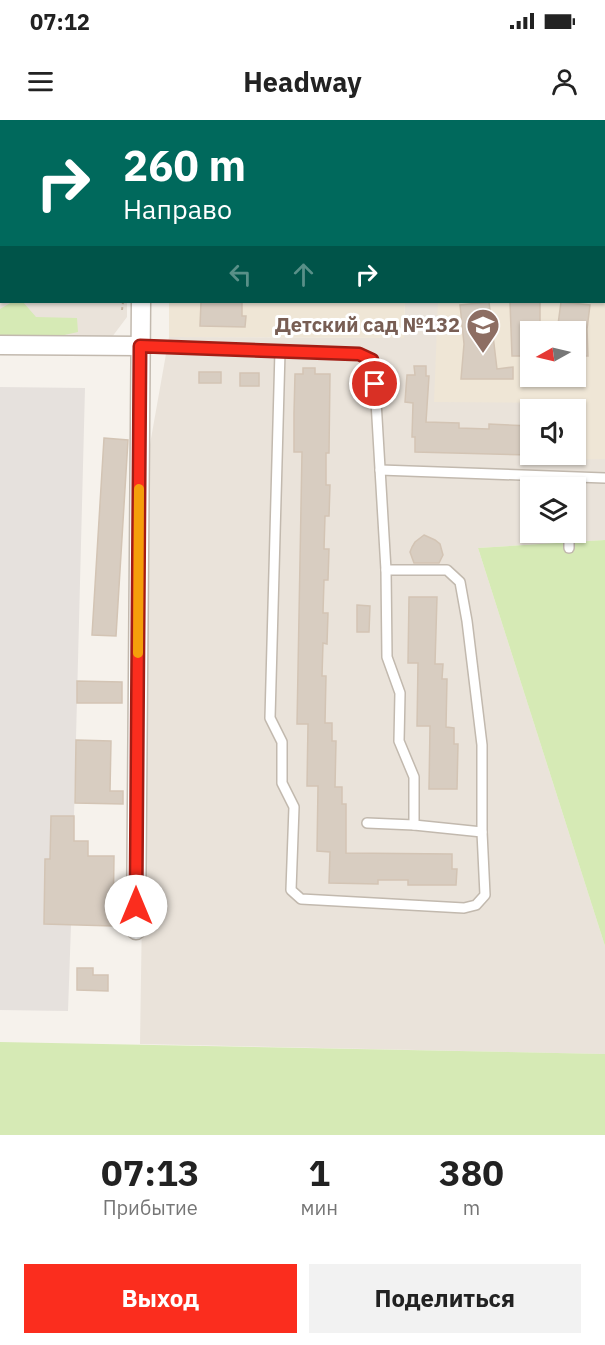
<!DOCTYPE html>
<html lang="ru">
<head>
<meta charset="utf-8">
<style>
	body { margin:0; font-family:"IBM Plex Sans",sans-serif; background:#f2f2f2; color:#222; height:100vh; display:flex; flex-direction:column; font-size:22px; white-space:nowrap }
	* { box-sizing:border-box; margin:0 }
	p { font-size:20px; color:#767676 }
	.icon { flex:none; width:33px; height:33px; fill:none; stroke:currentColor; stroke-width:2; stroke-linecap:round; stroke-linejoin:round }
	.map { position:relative; height:1015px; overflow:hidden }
	.sheet { display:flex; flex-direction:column; background:#fff; flex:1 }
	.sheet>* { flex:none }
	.top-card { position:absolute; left:0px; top:0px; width:606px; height:183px; box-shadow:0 2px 4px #0004; background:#00695c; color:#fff; overflow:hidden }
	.needle { width:39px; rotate:262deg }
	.fabs { position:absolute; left:520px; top:201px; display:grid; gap:12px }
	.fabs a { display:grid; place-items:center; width:66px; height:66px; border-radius:0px; background:#fff; box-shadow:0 2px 4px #0004; font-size:30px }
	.pin { position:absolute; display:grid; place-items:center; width:51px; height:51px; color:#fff; margin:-26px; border:3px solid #fff; border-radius:50%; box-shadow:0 2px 6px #0007 }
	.me { position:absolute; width:66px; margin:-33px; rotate:0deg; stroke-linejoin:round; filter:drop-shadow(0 0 4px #0008) }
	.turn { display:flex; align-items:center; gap:21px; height:126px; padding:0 24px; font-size:27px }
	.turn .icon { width:78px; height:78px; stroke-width:2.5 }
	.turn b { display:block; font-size:42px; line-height:51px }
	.lanes { display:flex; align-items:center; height:57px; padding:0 24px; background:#0003; justify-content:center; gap:30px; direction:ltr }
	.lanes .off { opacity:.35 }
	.eta { display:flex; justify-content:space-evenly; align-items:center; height:102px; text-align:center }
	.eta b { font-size:36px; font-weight:700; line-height:42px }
	.primary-button { display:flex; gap:12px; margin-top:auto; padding:12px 24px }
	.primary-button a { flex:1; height:69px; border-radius:0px; background:#fb2d1e; color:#fff; font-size:24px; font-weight:700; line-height:69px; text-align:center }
	.primary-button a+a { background:#f2f2f2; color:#222 }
	.status { display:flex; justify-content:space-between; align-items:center; height:42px; padding:0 30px; background:#fff; direction:ltr }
	.status svg { height:16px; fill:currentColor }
	header { display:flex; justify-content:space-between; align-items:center; height:78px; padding:0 24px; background:#fff; font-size:27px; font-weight:700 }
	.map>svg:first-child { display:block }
	.residential { fill:#eae3da; fill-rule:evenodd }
	.industrial { fill:#e6e1dd }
	.education { fill:#efe6d6; fill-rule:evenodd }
	.green { fill:#d6eab5 }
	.building { fill:#d8cdc1; stroke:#d3c4b4; stroke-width:1.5 }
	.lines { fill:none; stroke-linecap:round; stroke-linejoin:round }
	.lane-casing { stroke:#c2b9ae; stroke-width:12 }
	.street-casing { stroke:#c2b9ae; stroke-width:21 }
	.path { stroke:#c4b49f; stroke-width:2; stroke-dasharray:3 3; stroke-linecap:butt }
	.lane { stroke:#fff; stroke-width:9 }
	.street { stroke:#fff; stroke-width:18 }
	.route-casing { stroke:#a31d14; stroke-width:15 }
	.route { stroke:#fb2d1e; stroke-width:10 }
	.slow { stroke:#f59e0b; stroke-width:10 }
	.labels { text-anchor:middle; stroke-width:6; stroke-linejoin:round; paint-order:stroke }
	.education-label { font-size:20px; font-weight:bold; fill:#785e54; stroke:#fff; text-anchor:end }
</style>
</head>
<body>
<div class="status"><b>07:12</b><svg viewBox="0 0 49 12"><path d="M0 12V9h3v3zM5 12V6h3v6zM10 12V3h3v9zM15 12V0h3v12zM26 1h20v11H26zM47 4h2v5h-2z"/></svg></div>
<header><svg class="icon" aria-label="menu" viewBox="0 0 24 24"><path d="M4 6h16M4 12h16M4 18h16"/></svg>Headway<svg class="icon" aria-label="person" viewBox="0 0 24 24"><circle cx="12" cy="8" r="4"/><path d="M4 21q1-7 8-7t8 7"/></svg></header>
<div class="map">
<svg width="605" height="1015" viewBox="0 0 605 1015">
	<rect width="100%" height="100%" fill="#f6f2ec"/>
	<g class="residential">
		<path d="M0 0H131L130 2H2V182H127V197L112 217 0 214Z"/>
		<path d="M461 0H605V420L478 428 605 826V934L140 924 149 330 169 217 404 218 405 182H604V2L458 1ZM531 212H576V256H531ZM531 290H576V334H531ZM531 368H576V412H531Z"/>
	</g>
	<path class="industrial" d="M0 267 85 268 74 696H51L50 739 45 740 44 804 71 805 68 891 0 890Z"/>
	<g class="education">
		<path d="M183 0H461L458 2H183Z"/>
		<path d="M605 165V339L559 340V335L576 334V290L559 289V283L434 282 438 182H604ZM531 212H576V256H531Z"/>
		<path d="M169 182H405L404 218 169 217Z"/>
	</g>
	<g class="green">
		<rect x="13" y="0" width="108" height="2"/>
		<path d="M12 182H23L36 197 77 198 78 212 28 223 0 221V189Z"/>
		<path d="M605 420V826L478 428Z"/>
		<path d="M0 922 605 934V1015H0Z"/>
	</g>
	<g class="building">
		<path d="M201 182H242V196H246L245 207 200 206Z"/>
		<path d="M489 182 497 249 513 247V259H461L464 224 460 185Z"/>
		<path d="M510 182H540V212H531V236H512Z"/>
		<path d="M561 182 590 185 587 209 588 236H576V212H557Z"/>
		<path d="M414 246H426V256H429L426 302 459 303V308L489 309V304L531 306V335L415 332V317H412L413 283 405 282 407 255H415Z"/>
		<path d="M303 248H315V254H330L329 333H326V365H330L329 396H325L324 429H329L328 460H324L323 493H328L327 524 323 523 322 556H326L325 603H332V621H336L335 667H342V684H346V733L452 734V749H457L456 765H408V760H378V764L329 763 330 732 317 731 318 666H307L308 604H297L302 332H294V293L295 254H303Z"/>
		<rect x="199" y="252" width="22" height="11"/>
		<rect x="240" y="253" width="19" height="13"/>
		<path d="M104 318 128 320 116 516 92 515Z"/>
		<path d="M424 415 435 420 440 424 443 435 439 443H414L410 432 412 427 415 422Z"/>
		<path d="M409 477H437L435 544H443L442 559H447L446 607 454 608V624H458L457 669H429L430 606H417L418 543H408Z"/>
		<path d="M357 485 370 486 369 512H357Z"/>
		<path d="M77 561 122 562V583H77Z"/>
		<path d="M76 620 111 621 110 671H123V684L75 683Z"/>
		<path d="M51 696H74V721H88V736H114L113 806 44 804 45 739H50Z"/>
		<path d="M77 848H93V855H108V871L77 870Z"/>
	</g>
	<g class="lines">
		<defs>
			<g id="lane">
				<path d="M604 62H605"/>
				<path d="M0 94H2"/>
				<path d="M604 156H605"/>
				<path d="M140 226 359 234 372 240 375 264 386 450 387 537 400 573 399 621 414 657V705"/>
				<path d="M280 231 270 598 282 622V663L294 687 291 770 301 779 464 788 476 785 485 775 482 712V625L467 501 460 462 447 450H386"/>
				<path d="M380 350 605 358"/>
				<path d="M569 412V428"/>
				<path d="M367 703 414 705 482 712"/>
			</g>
			<g id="street">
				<path d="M143 2V0"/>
				<path d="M0 225 140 226"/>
				<path d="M136 810 141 182"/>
			</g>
		</defs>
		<use href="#lane" class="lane-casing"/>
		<use href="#street" class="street-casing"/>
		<path class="path" d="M122 190 123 182"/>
		<use href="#lane" class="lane"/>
		<use href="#street" class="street"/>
	</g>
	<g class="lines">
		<defs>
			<path id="route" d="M136 786 140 226 359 234 372 240 375 264"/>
		</defs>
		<use href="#route" class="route-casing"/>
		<use href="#route" class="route"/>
		<path class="slow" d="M138 533 139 369"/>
	</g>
	<defs>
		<symbol id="school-pin" viewBox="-11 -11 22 30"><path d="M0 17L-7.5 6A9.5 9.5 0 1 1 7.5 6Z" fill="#8d6e63" stroke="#fff"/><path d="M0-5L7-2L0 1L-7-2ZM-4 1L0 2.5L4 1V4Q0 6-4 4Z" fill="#fff"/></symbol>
	</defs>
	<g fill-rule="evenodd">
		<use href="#school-pin" x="464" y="186" width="38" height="52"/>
	</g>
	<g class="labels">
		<g class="education-label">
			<text x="460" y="212">Детский сад №132</text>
		</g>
	</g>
</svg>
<div class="fabs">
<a><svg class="needle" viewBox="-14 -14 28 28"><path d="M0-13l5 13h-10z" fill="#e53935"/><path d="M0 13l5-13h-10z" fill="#767676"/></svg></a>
<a><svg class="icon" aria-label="sound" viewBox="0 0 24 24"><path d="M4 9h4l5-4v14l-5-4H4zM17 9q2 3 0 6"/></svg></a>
<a><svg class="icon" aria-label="layers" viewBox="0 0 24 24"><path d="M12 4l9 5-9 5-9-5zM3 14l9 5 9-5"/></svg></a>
</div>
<div class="pin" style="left:375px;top:264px;background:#d93025"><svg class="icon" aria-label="arrive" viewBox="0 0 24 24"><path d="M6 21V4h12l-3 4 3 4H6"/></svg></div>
<svg class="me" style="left:136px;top:786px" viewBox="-20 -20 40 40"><circle r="19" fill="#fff"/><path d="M0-13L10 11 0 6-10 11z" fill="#fb2d1e"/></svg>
<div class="top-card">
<div class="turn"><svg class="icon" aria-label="right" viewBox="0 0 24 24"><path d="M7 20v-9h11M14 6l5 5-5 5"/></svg><div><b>260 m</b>Направо</div></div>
<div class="lanes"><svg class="icon off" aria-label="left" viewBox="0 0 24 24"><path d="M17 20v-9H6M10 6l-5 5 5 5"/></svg><svg class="icon off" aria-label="ahead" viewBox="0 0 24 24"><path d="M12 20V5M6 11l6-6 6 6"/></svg><svg class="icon" aria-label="right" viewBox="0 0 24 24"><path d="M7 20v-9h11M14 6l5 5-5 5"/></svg></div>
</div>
</div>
<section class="sheet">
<div class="eta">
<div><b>07:13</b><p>Прибытие</p></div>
<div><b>1</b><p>мин</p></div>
<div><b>380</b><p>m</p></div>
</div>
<div class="primary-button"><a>Выход</a><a>Поделиться</a></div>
</section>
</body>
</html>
